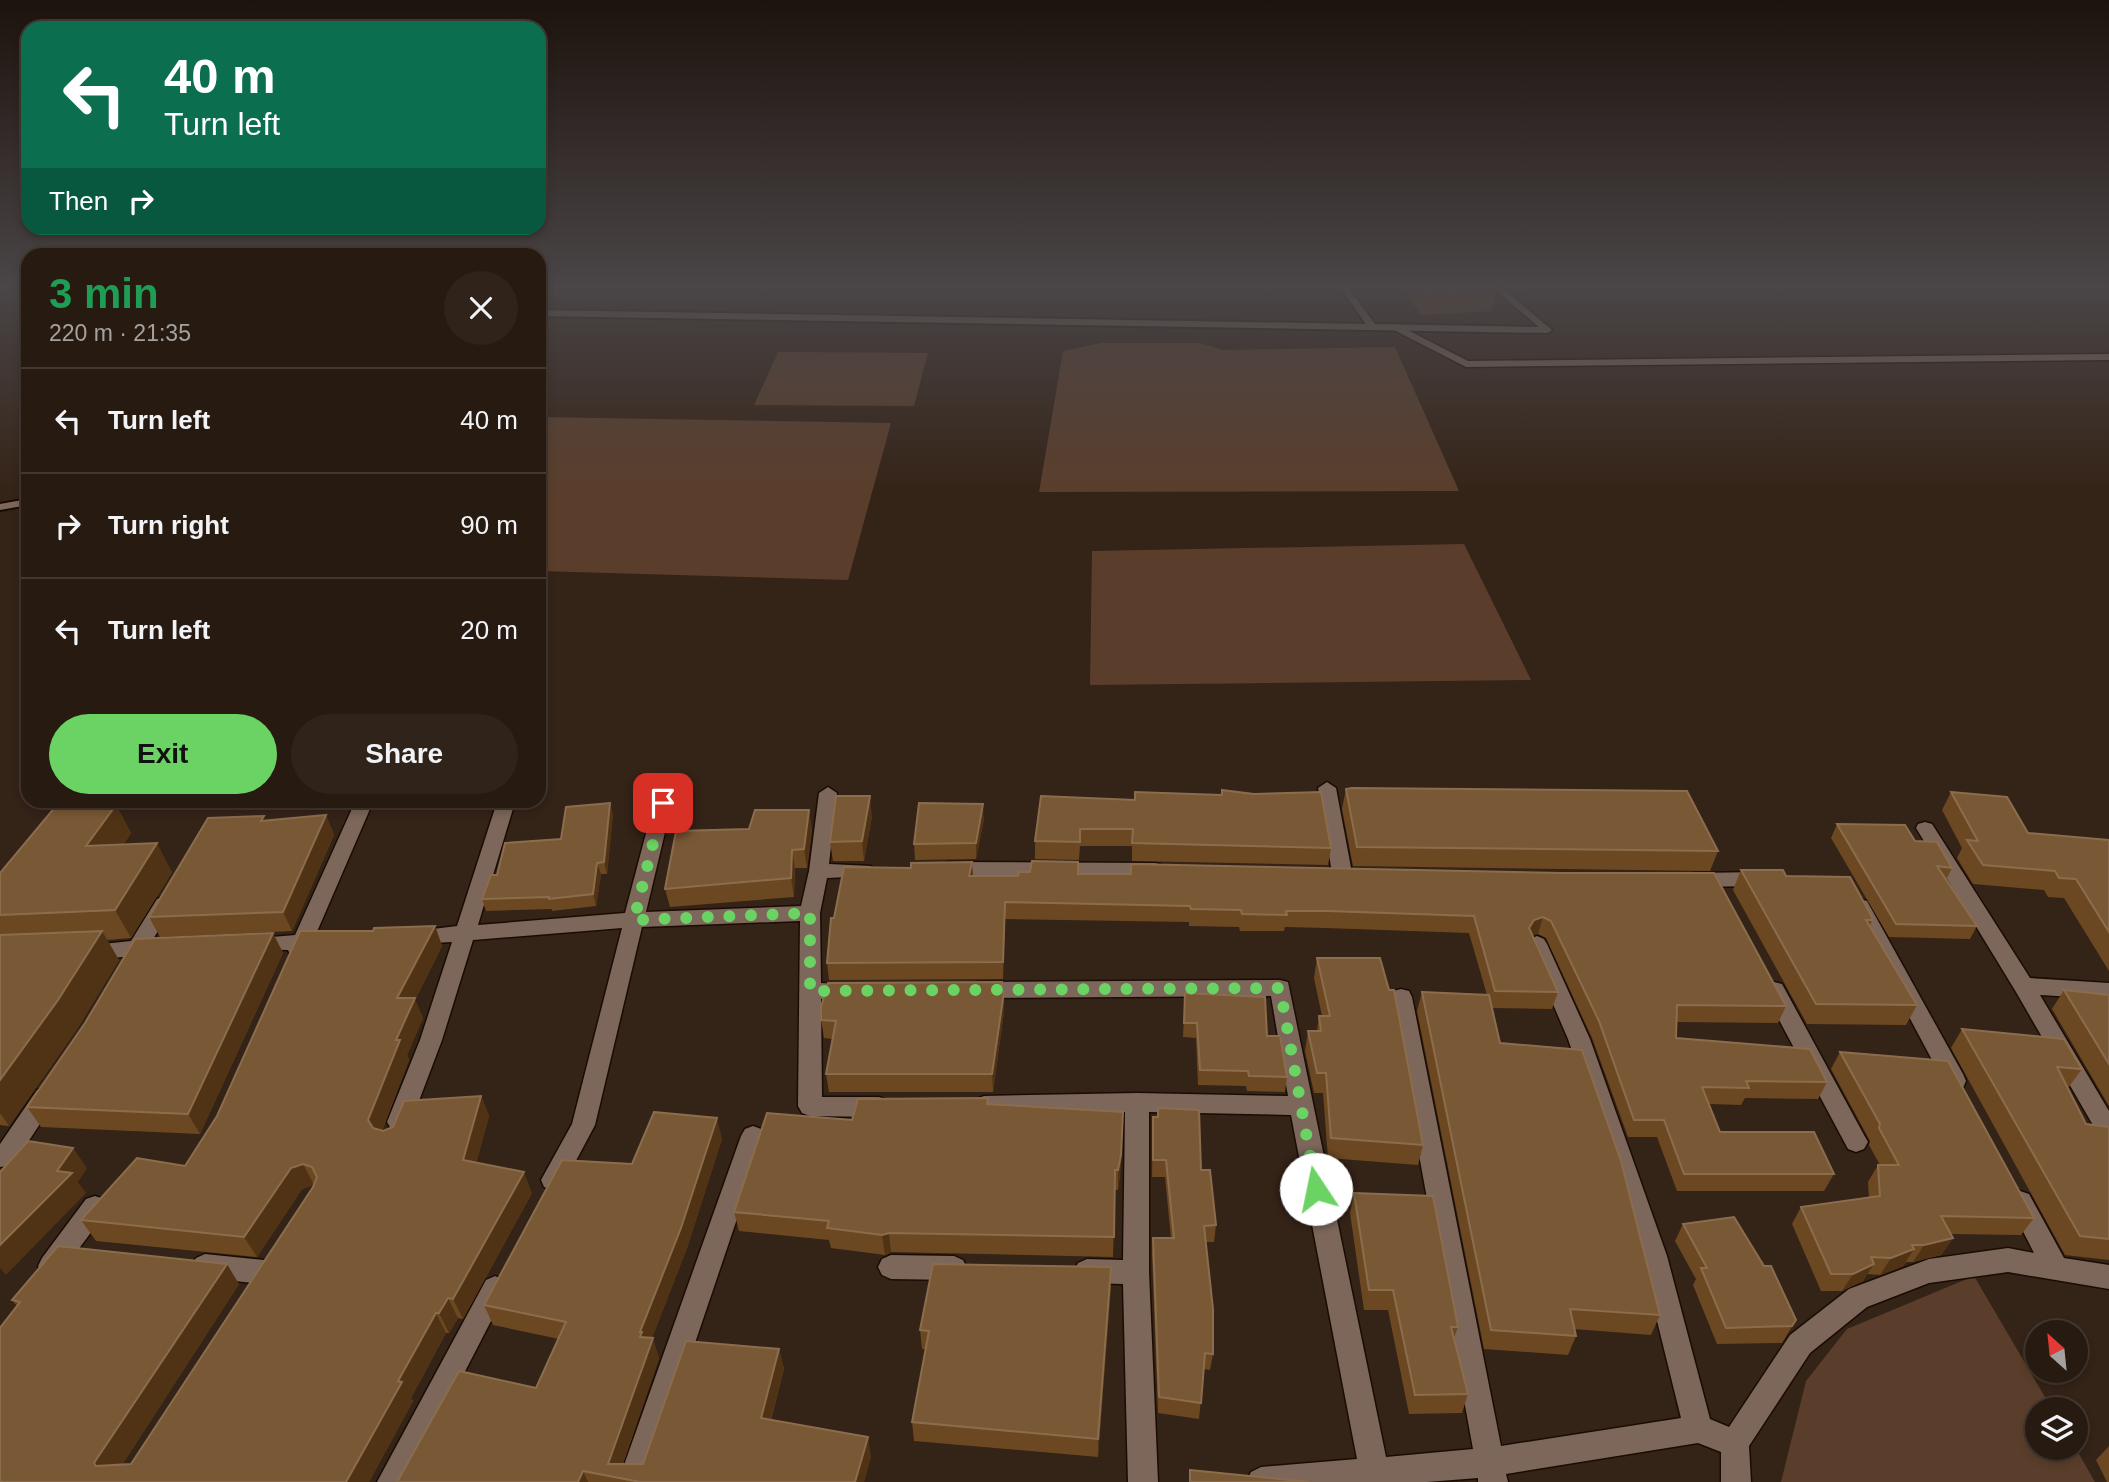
<!DOCTYPE html>
<html lang="en">
<head>
<meta charset="utf-8">
<style>
	body { margin:0; font-family:Helvetica,sans-serif; background:#2f231a; color:#f1f3f6; height:100vh; display:flex; flex-direction:column; font-size:26px; white-space:nowrap }
	* { box-sizing:border-box; margin:0 }
	p { font-size:23px; color:#a4a19f }
	.icon { flex:none; width:38px; height:38px; fill:none; stroke:currentColor; stroke-width:2; stroke-linecap:round; stroke-linejoin:round }
	.map { position:relative; flex:1; overflow:hidden }
	.side { position:absolute; left:21px; top:248px; width:525px; height:560px; display:flex; flex-direction:column; background:#271a11; border-radius:21px; box-shadow:0 4px 10px #0003,0 0 0 2px #433831 }
	.side>* { flex:none }
	.guide { position:absolute; left:21px; top:21px; width:525px; height:214px; border-radius:21px; box-shadow:0 4px 10px #0003,0 0 0 2px #433831; background:#0b6e4f; color:#fff; overflow:hidden }
	.needle { width:46px; rotate:333deg }
	.fabs { position:absolute; left:2025px; top:1320px; display:grid; gap:14px }
	.fabs a { display:grid; place-items:center; width:63px; height:63px; border-radius:50%; background:#271a11; box-shadow:0 4px 10px #0003,0 0 0 2px #433831; font-size:35px }
	.pin { position:absolute; display:grid; place-items:center; width:60px; height:60px; color:#fff; margin:-30px; border-radius:14px; box-shadow:0 4px 10px #0006 }
	.me { position:absolute; width:77px; margin:-38px; rotate:349deg; stroke-linejoin:round; filter:drop-shadow(0 0 5px #0008) }
	.turn { display:flex; align-items:center; gap:24px; height:147px; padding:0 28px; font-size:32px }
	.turn .icon { width:91px; height:91px; stroke-width:2.5 }
	.turn b { display:block; font-size:49px; line-height:60px }
	.then { display:flex; align-items:center; height:66px; padding:0 28px; background:#0003; gap:14px; font-size:26px }
	.round { display:grid; place-items:center; flex:none; width:74px; height:74px; border-radius:37px; background:#2f231a }
	.headline { display:flex; align-items:center; justify-content:space-between; height:119px; padding:0 28px }
	h1 { font-size:42px; font-weight:700; line-height:52px; color:#1e9e55 }
	.action { display:flex; gap:14px; margin-top:auto; padding:14px 28px }
	.action a { flex:1; height:80px; border-radius:42px; background:#6bd363; color:#111; font-size:28px; font-weight:700; line-height:80px; text-align:center }
	.action a+a { background:#2f231a; color:#f1f3f6 }
	ul { padding:0; list-style:none }
	li { display:flex; align-items:center; gap:21px; height:105px; padding:0 28px; border-top:2px solid #433831 }
	li div { flex:1 }
	li b { display:block; font-size:26px }
	li em { font-style:normal }
	.map>svg:first-child { display:block }
	.green { fill:#5a3e2b }
	.lines { fill:none; stroke-linecap:round; stroke-linejoin:round }
	.service-casing { stroke:#1b0c03; stroke-width:4 }
	.minor-casing { stroke:#1b0c03; stroke-width:3 }
	.secondary-casing { stroke:#1b0c03; stroke-width:3 }
	.service { fill:#7c675a; fill-rule:evenodd }
	.minor { fill:#7c675a; fill-rule:evenodd }
	.secondary { fill:#a27064; fill-rule:evenodd }
	.wall { fill:#6c4822 }
	.shaded-wall { fill:#503315 }
	.building { fill:#795835; stroke:#8b6d4e; stroke-width:2 }
	.route { stroke:#6bd363; stroke-width:12; stroke-dasharray:0 21.6 }
</style>
</head>
<body>
<div class="map">
<svg width="2109" height="1482" viewBox="0 0 2109 1482">
	<rect width="100%" height="100%" fill="#342317"/>
	<g class="green">
		<path d="M1101 343H1200L1223 350 1395 347 1459 491 1039 492 1063 351Z"/>
		<path d="M778 352 928 353 914 406 754 405Z"/>
		<path d="M539 417 891 423 848 580 539 571Z"/>
		<path d="M1464 544 1531 680 1090 685 1092 551Z"/>
		<path d="M1974 1276 2052 1409H2037V1447H2075L2095 1482H1781L1806 1381 1847 1329Z"/>
	</g>
	<g class="lines">
		<defs>
			<g id="service">
				<path d="M1339 286H1347L1375 324 1539 327 1491 286H1500L1552 330 1548 333 539 316V310L1366 324Z"/>
				<path d="M28 499V505L0 510V504Z"/>
			</g>
			<g id="minor">
				<path d="M1396 324 1468 361 2109 354V360L1466 367 1392 329V325Z"/>
				<path d="M1327 782 1336 788 1352 873 1349 878H1335L1332 873 1318 788Z"/>
				<path d="M828 787 837 793 829 864 871 866 874 871 871 876 827 878 820 913 821 983 857 985 860 991 857 997 821 999 822 1097H879L887 1100 891 1107 887 1114 879 1117 810 1116 802 1113 798 1106 800 921 642 927 595 1125 562 1187 553 1190 544 1187 541 1180 572 1124 622 928 473 940 442 1040 411 1122 407 1129 399 1132 391 1129 387 1122 420 1040 452 942 416 944 409 942 406 937 409 932 457 926 497 802H515L478 925 625 913 654 803 663 797 672 803 646 912 801 906 809 871 819 793Z"/>
				<path d="M355 802H373L316 934 325 936 328 941 325 946 309 949 305 956 298 959 291 956 288 950 248 949 245 944 248 939 295 935Z"/>
				<path d="M1925 822 1932 824 2030 978 2109 983V999L2040 995 2109 1111V1142L2101 1139 2016 992 1916 828 1918 824Z"/>
				<path d="M948 862 1155 863 1162 865 1165 870 1162 875 1155 877 948 876 941 874 938 869 941 864Z"/>
				<path d="M1760 872 1767 874 1770 879 1767 884 1760 886 1694 887 1687 885 1684 880 1687 875 1694 873Z"/>
				<path d="M164 897 171 899 174 904 152 941 157 943 160 948 157 953 143 956 140 960 133 963 124 957 91 959 84 956 81 951 84 946 131 941 157 899Z"/>
				<path d="M1860 899 1867 901 1963 1074 1966 1081 1963 1088 1955 1090 1947 1088 1850 906 1853 901Z"/>
				<path d="M1537 936 1544 939 1547 944 1590 1039 1667 1256 1710 1419 1729 1427 1790 1335 1849 1289 1929 1259 2008 1248 2034 1253 2008 1202 2011 1194 2020 1191 2029 1194 2064 1258 2109 1265V1289L2008 1272 1929 1283 1867 1307 1810 1353 1749 1446 1751 1482H1721V1452L1698 1443 1506 1474 1508 1482H1478V1478L1427 1482H1246L1251 1472 1261 1467 1357 1459 1291 1115 1149 1112V1272L1158 1482H1128L1123 1284 1087 1283 1078 1279 1074 1271 1078 1263 1087 1259 1123 1260 1125 1112 984 1116 976 1113 972 1106 976 1099 984 1096 1137 1093 1288 1096 1271 996 978 998 970 996 967 990 970 984 978 982 1280 980 1288 982 1386 1457 1473 1449 1390 997 1393 991 1401 989 1409 991 1412 997 1501 1446 1681 1418 1641 1256 1568 1039 1527 944 1530 939Z"/>
				<path d="M1774 982 1782 984 1864 1135 1868 1142 1864 1149 1856 1152 1848 1149 1763 990 1766 984Z"/>
				<path d="M45 1088 53 1090 57 1097 53 1104 13 1165 0 1167V1144L37 1090Z"/>
				<path d="M753 1126 761 1129 765 1136 648 1482H618L741 1136 745 1129Z"/>
				<path d="M95 1196 104 1199 107 1207 104 1215 60 1274 51 1278 42 1274 38 1266 42 1258 86 1199Z"/>
				<path d="M205 1254 264 1260 273 1264 277 1272 273 1280 264 1284 205 1278 196 1274 192 1266 196 1258Z"/>
				<path d="M891 1255 954 1256 963 1260 967 1268 963 1276 954 1280 891 1279 882 1275 878 1267 882 1259Z"/>
				<path d="M495 1276 504 1280 508 1288 408 1482H377L486 1280Z"/>
			</g>
			<path id="secondary" d="M0 286H10L0 292Z"/>
		</defs>
		<use href="#service" class="service-casing"/>
		<use href="#minor" class="minor-casing"/>
		<use href="#secondary" class="secondary-casing"/>
		<use href="#service" class="service"/>
		<use href="#minor" class="minor"/>
		<use href="#secondary" class="secondary"/>
	</g>
	<g class="wall">
		<path d="M1402 286H1493L1496 290 1492 311 1421 315 1402 288Z"/>
		<path d="M1346 789 1718 851 1710 871 1353 866 1342 809Z"/>
		<path d="M1951 792 2028 833 2109 840V971L2064 898 2048 897 2044 890 1973 884 1957 858 1962 848 1942 810Z"/>
		<path d="M1041 796 1331 848 1328 865 1132 861V846H1080L1079 860 1035 859V841Z"/>
		<path d="M116 805 131 833 123 845 172 872 131 938 107 940 119 960 77 1029 9 1126 0 1125V873Z"/>
		<path d="M613 814 607 874H601L596 906 552 911V909L486 911 482 899 497 875 561 839Z"/>
		<path d="M326 815 334 835 292 931 160 937 149 917 266 820Z"/>
		<path d="M872 816 864 861H833L830 842Z"/>
		<path d="M984 819 976 859 915 860 914 844Z"/>
		<path d="M1837 824 1915 841 1952 868 1946 880 1977 926 1970 939 1889 937 1831 838Z"/>
		<path d="M812 829 807 868H795L794 897 670 907 665 889Z"/>
		<path d="M1741 870 1786 876 1872 920 1870 926 1917 1005 1906 1025 1807 1024 1733 890Z"/>
		<path d="M1030 872 1078 874 1561 873 1786 1006 1778 1023 1677 1022 1676 1038 1827 1082 1818 1099 1745 1098 1741 1105 1709 1104 1720 1132 1834 1174 1824 1191H1677L1657 1137H1628L1592 1038 1546 938 1538 934 1533 935 1558 992 1552 1009 1492 1008 1500 1043 1660 1315 1651 1335 1574 1329 1576 1336 1568 1355 1484 1349 1417 1011 1422 992 1487 995 1469 933 1325 928 1285 927 1284 931H1240L1239 927 1189 926V922L1005 919 1003 979 829 980 827 963 834 918 973 876H1018Z"/>
		<path d="M435 926 442 946 415 1000 423 1018 407 1055 409 1060 382 1131H383L481 1096 489 1116 476 1163 532 1193 463 1319 458 1318 449 1333H446L411 1398 413 1401 369 1482H0L17 1306 12 1300 239 1284 122 1465 131 1464 313 1187 314 1185 302 1189 257 1257 96 1241 81 1220 185 1166 373 931Z"/>
		<path d="M273 933 283 953 200 1134 41 1127 27 1107Z"/>
		<path d="M1317 958 1423 1145 1418 1165 1328 1158 1323 1093H1314L1305 1051 1308 1031H1317L1319 1016H1322L1314 978Z"/>
		<path d="M1002 982 1004 1011 993 1092H829L826 1074 833 1039 824 1038 821 1020Z"/>
		<path d="M2064 990 2109 995V1106L2052 1009Z"/>
		<path d="M1185 993 1267 1036 1287 1077 1285 1092 1247 1091 1246 1086 1198 1085 1196 1038 1183 1037Z"/>
		<path d="M1962 1029 2082 1069 2068 1088 2086 1124 2109 1127V1260L2065 1255 1951 1048Z"/>
		<path d="M1840 1052 2034 1218 2021 1235 1950 1234 1953 1238 1941 1255 1913 1262H1906L1903 1266 1880 1275 1867 1274 1863 1281 1842 1291H1821L1792 1224 1801 1207 1869 1198 1868 1182 1878 1165H1880L1869 1145 1870 1141 1831 1069Z"/>
		<path d="M988 1104 1123 1112 1120 1175 1118 1190H1115L1113 1257 891 1252 885 1255 831 1248 829 1240 739 1231 734 1212 852 1120Z"/>
		<path d="M1158 1108 1201 1170 1216 1225 1214 1242H1206L1213 1354 1210 1370 1204 1369 1199 1419 1158 1413 1152 1254 1153 1238H1171L1165 1177H1152L1153 1117H1157Z"/>
		<path d="M722 1139 687 1248 652 1338 659 1358 623 1464H643L779 1349 784 1369 771 1420 871 1456 864 1482H397L536 1388 559 1339 493 1325 484 1305 632 1164Z"/>
		<path d="M1354 1193 1458 1327 1454 1338 1468 1394 1462 1413 1409 1414 1388 1310H1364L1350 1213Z"/>
		<path d="M1683 1224 1796 1320 1782 1343 1717 1344 1693 1285 1696 1279 1675 1241Z"/>
		<path d="M1111 1286 1098 1457 914 1441 912 1422 926 1349H922L920 1330Z"/>
		<path d="M2109 1446V1482H2107L2096 1460Z"/>
	</g>
	<g class="shaded-wall">
		<path d="M870 796 872 816 864 861 862 841Z"/>
		<path d="M610 803 613 814 607 874 604 862Z"/>
		<path d="M983 804 984 819 976 859V843Z"/>
		<path d="M116 805 131 833 102 874 86 846Z"/>
		<path d="M809 810 812 829 807 868 804 849Z"/>
		<path d="M326 815 334 835 292 931 283 912Z"/>
		<path d="M157 843 172 872 131 938 115 910Z"/>
		<path d="M792 850 795 868 794 897 791 878Z"/>
		<path d="M972 862 973 878 969 876Z"/>
		<path d="M597 863 601 874 596 906 593 894Z"/>
		<path d="M1005 902V919L1003 979V962Z"/>
		<path d="M1543 917 1538 934 1529 937V928L1534 920Z"/>
		<path d="M435 926 442 946 415 1000 423 1018 407 1055 409 1060 378 1140 368 1120 396 1040 397 998Z"/>
		<path d="M102 931 119 960 77 1029 9 1126 0 1113V1080Z"/>
		<path d="M273 933 283 953 200 1134 188 1114Z"/>
		<path d="M1002 982V1002L1004 992V1011L993 1092 992 1074Z"/>
		<path d="M481 1096 489 1116 472 1180 463 1160Z"/>
		<path d="M717 1118 722 1139 687 1248 648 1349 653 1338 659 1358 618 1478 608 1464 640 1337V1332Z"/>
		<path d="M73 1148 87 1168 78 1182 86 1193 6 1275 0 1268V1245Z"/>
		<path d="M1121 1155 1120 1175 1118 1190V1170Z"/>
		<path d="M303 1164 314 1185 302 1189 257 1257 244 1237 291 1168Z"/>
		<path d="M524 1172 532 1193 463 1319 453 1299Z"/>
		<path d="M889 1233 891 1252 885 1255 882 1235Z"/>
		<path d="M1953 1238 1941 1255 1913 1262 1924 1245Z"/>
		<path d="M1914 1249 1903 1266 1880 1275 1891 1258Z"/>
		<path d="M227 1264 239 1284 111 1482 94 1463Z"/>
		<path d="M1874 1264 1863 1281 1842 1291 1853 1274Z"/>
		<path d="M1111 1267V1286L1098 1457V1439Z"/>
		<path d="M448 1298 458 1318 449 1333 439 1313Z"/>
		<path d="M436 1313 446 1333 411 1398 413 1401 369 1482H346L398 1381Z"/>
		<path d="M779 1349 784 1369 766 1437 761 1418Z"/>
		<path d="M868 1437 871 1456 864 1482H855Z"/>
		<path d="M583 1471 588 1482H578Z"/>
	</g>
	<g class="building">
		<path d="M1419 286H1493L1496 290 1425 294Z"/>
		<path d="M1352 788 1687 791 1718 851 1357 847 1346 789Z"/>
		<path d="M1222 790 1254 794 1321 792 1331 848 1132 843 1133 829H1080V842L1035 841 1041 796 1135 800V792L1222 795Z"/>
		<path d="M1951 792 2007 797 2028 833 2109 840V932L2076 879 2059 878 2055 871 1983 865 1967 840 1978 841Z"/>
		<path d="M836 796H870L862 841 830 842Z"/>
		<path d="M610 803 604 862 597 863 593 894 549 899V897L482 899 491 875H497L505 843 561 839 566 807Z"/>
		<path d="M919 803 983 804 976 843 914 844Z"/>
		<path d="M116 805 86 846 157 843 115 910 0 915V873L56 806Z"/>
		<path d="M755 810H809L804 849 792 850 791 878 665 889 676 831 749 829Z"/>
		<path d="M326 815 283 912 149 917 208 818 264 816 261 821Z"/>
		<path d="M1837 824 1905 825 1915 841 1937 842 1952 868 1937 866 1977 926 1896 924Z"/>
		<path d="M1032 861 1078 862V874H1131V864L1561 873H1714L1786 1006 1677 1005 1676 1038 1810 1049 1827 1082 1746 1081 1749 1088 1702 1087 1720 1132H1814L1834 1174H1684L1664 1120H1634L1599 1021 1551 921 1543 917 1534 920 1529 928 1558 992 1495 991 1474 916 1328 911H1286L1287 915 1242 914 1241 910 1191 909 1190 906 1005 902 1003 962 827 963 831 918H834L844 867 911 868V863L972 862 969 876H1018L1019 872H1030Z"/>
		<path d="M1741 870H1783L1786 876 1850 877 1872 917V920H1866L1917 1005 1816 1004Z"/>
		<path d="M435 926 397 998H415L396 1040H400L368 1120 373 1128 383 1131 393 1127 404 1101 481 1096 463 1160 524 1172 453 1299 448 1298 439 1313H436L398 1381 402 1382 346 1482H0V1328L20 1302 12 1300 58 1246 227 1264 94 1463 96 1466 131 1464 313 1187 317 1177 312 1167 303 1164 291 1168 244 1237 81 1220 137 1158 185 1166 217 1116 300 931H373L374 928Z"/>
		<path d="M102 931 58 1000 0 1080V935Z"/>
		<path d="M273 933 188 1114 27 1107 85 1023 135 939Z"/>
		<path d="M1317 958H1380L1389 990H1394L1423 1145 1331 1138 1326 1073H1317L1308 1031H1321L1319 1016H1330Z"/>
		<path d="M1002 982 1001 992H1004L992 1074H826L836 1021 821 1020V1007L828 983Z"/>
		<path d="M2064 990 2109 995V1064Z"/>
		<path d="M1422 992 1489 995 1500 1043 1582 1050 1621 1161 1660 1315 1570 1309 1576 1336 1491 1330Z"/>
		<path d="M1185 993 1265 997 1267 1036H1280L1287 1077 1249 1076 1248 1071 1200 1070 1197 1023H1184Z"/>
		<path d="M1962 1029 2064 1039 2082 1069 2057 1067 2086 1124 2109 1127V1239L2080 1236Z"/>
		<path d="M1840 1052 1948 1061 2034 1218 1941 1216 1953 1238 1924 1245H1912L1914 1249 1891 1258 1871 1257 1874 1264 1853 1274H1831L1801 1207 1880 1196 1878 1165H1899L1879 1128 1880 1124Z"/>
		<path d="M988 1098 987 1104 1123 1112 1121 1155 1118 1170H1115L1114 1237 889 1233 882 1235 827 1228 829 1221 734 1212 767 1113 852 1120 858 1099Z"/>
		<path d="M1158 1108 1199 1110 1201 1170H1210L1216 1225 1204 1226 1213 1309V1354L1205 1353 1201 1403 1159 1397 1153 1238H1174L1166 1160H1153V1117H1158Z"/>
		<path d="M654 1112 717 1118 681 1228 640 1332H642L640 1337 653 1338 608 1464H643L686 1341 779 1349 761 1418 868 1437 855 1482H640L583 1471 578 1482H397L459 1371 536 1388 566 1322 484 1305 562 1160 632 1164Z"/>
		<path d="M28 1141 73 1148 57 1171 72 1173 0 1245V1172Z"/>
		<path d="M1354 1193 1433 1196 1458 1327H1451L1468 1394 1415 1395 1393 1290H1369Z"/>
		<path d="M1734 1217 1764 1266H1771L1796 1320 1792 1326 1726 1328 1701 1268H1707L1683 1224Z"/>
		<path d="M933 1264 1111 1267 1098 1439 912 1422 929 1331 920 1330Z"/>
		<path d="M1190 1470 1309 1482H1190Z"/>
	</g>
	<linearGradient id="sky" x2="0" y2="1"><stop stop-color="#1d130d"/><stop offset="0.58" stop-color="#4a4547"/><stop offset="1" stop-color="#4a4547" stop-opacity="0"/></linearGradient>
	<rect width="2109" height="494" fill="url(#sky)"/>
	<g class="lines">
		<path class="route" d="M663 803 634 920 810 913V991L1280 988 1316 1189"/>
	</g>
</svg>
<div class="fabs">
<a><svg class="needle" viewBox="-14 -14 28 28"><path d="M0-13l5 13h-10z" fill="#e53935"/><path d="M0 13l5-13h-10z" fill="#a4a19f"/></svg></a>
<a><svg class="icon" aria-label="layers" viewBox="0 0 24 24"><path d="M12 4l9 5-9 5-9-5zM3 14l9 5 9-5"/></svg></a>
</div>
<div class="pin" style="left:663px;top:803px;background:#d93025"><svg class="icon" aria-label="arrive" viewBox="0 0 24 24"><path d="M6 21V4h12l-3 4 3 4H6"/></svg></div>
<svg class="me" style="left:1316px;top:1189px" viewBox="-20 -20 40 40"><circle r="19" fill="#fff"/><path d="M0-13L10 11 0 6-10 11z" fill="#6bd363"/></svg>
<div class="guide">
<div class="turn"><svg class="icon" aria-label="left" viewBox="0 0 24 24"><path d="M17 20v-9H6M10 6l-5 5 5 5"/></svg><div><b>40 m</b>Turn left</div></div>
<div class="then">Then<svg class="icon" aria-label="right" viewBox="0 0 24 24"><path d="M7 20v-9h11M14 6l5 5-5 5"/></svg></div>
</div>
<section class="side">
<div class="headline"><div><h1>3 min</h1><p>220 m · 21:35</p></div><a class="round"><svg class="icon" aria-label="close" viewBox="0 0 24 24"><path d="M6 6l12 12M18 6L6 18"/></svg></a></div>
<ul>
<li><svg class="icon" aria-label="left" viewBox="0 0 24 24"><path d="M17 20v-9H6M10 6l-5 5 5 5"/></svg><div><b>Turn left</b></div><em>40 m</em></li>
<li><svg class="icon" aria-label="right" viewBox="0 0 24 24"><path d="M7 20v-9h11M14 6l5 5-5 5"/></svg><div><b>Turn right</b></div><em>90 m</em></li>
<li><svg class="icon" aria-label="left" viewBox="0 0 24 24"><path d="M17 20v-9H6M10 6l-5 5 5 5"/></svg><div><b>Turn left</b></div><em>20 m</em></li>
</ul>
<div class="action"><a>Exit</a><a>Share</a></div>
</section>
</div>
</body>
</html>
